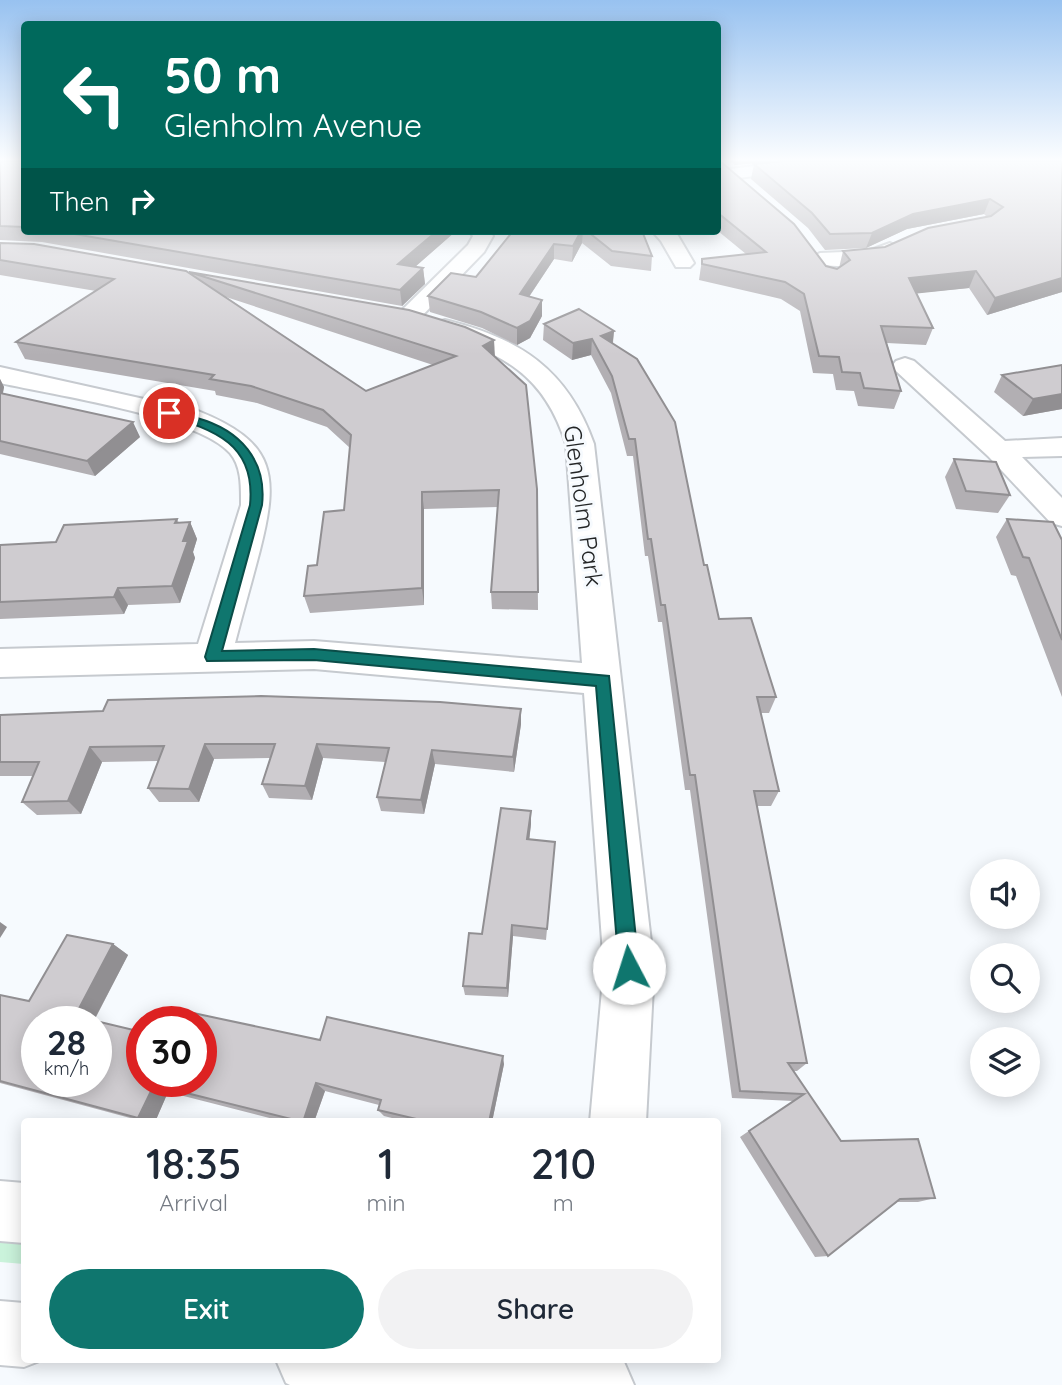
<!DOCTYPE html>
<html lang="en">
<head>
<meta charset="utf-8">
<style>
	body { margin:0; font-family:Quicksand,sans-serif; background:#f2f2f3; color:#1f2937; height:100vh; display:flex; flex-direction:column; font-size:26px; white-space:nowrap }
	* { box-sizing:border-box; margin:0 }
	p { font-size:23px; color:#747a83 }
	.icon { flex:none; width:38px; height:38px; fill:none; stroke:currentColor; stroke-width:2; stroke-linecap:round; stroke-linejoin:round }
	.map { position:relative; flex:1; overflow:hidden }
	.details { position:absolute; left:21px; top:1118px; width:700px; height:245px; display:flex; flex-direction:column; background:#fff; border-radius:7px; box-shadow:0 4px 18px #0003 }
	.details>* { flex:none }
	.banner { position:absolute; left:21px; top:21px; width:700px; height:214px; border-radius:7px; box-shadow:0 4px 18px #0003; background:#00695c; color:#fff; overflow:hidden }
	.buttons { position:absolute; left:970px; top:859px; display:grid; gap:14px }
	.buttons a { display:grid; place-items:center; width:70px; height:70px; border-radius:50%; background:#fff; box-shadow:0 4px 18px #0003; font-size:35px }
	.speed { position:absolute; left:21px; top:1006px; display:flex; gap:14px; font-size:35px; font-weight:700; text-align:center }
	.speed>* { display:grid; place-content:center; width:91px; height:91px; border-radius:50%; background:#fff; box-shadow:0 4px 18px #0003; line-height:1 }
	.speed small { font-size:18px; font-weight:400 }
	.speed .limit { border:10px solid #d22; background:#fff; color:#111 }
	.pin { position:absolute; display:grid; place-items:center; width:60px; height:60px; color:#fff; margin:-30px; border:4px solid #fff; border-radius:50%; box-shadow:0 2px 7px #0007 }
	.me { position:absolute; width:77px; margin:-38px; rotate:355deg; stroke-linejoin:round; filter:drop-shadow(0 0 5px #0008) }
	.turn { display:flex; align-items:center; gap:24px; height:147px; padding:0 28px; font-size:32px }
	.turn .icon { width:91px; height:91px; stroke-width:2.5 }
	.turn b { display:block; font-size:49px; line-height:60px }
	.then { display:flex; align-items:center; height:66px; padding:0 28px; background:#0003; gap:14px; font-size:26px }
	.eta { display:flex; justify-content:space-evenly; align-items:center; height:119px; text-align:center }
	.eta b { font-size:42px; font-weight:600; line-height:49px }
	.button { display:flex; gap:14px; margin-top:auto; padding:14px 28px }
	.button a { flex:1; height:80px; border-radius:42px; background:#0f766e; color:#fff; font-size:28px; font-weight:600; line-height:80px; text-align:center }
	.button a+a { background:#f2f2f3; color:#1f2937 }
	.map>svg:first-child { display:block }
	.green { fill:#caf3db }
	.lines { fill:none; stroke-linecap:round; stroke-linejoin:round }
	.minor-casing { stroke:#c6cacf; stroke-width:4 }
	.minor { fill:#fff; fill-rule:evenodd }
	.wall { fill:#b2afb3; fill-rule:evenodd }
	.shaded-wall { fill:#918f92 }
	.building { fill:#cfccd0; stroke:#918f92; stroke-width:2; fill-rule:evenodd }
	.route { fill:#0f766e; stroke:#0a4d48; stroke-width:2 }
	.labels { text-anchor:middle; stroke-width:6; stroke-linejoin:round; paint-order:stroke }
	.street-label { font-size:24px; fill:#232526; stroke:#f6fafe }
</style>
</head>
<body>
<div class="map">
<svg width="1062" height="1385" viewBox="0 0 1062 1385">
	<rect width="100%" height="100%" fill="#f6fafe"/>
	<path class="green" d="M0 1237 24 1239V1264L0 1262Z"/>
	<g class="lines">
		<defs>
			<g id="minor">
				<path d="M794 161H841L832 166 731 179 722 174 731 169Z"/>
				<path d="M469 231 490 232 493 236 484 252 416 322H400L396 317 400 312 468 245 473 236Z"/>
				<path d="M652 231 677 234 694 263 690 267H676L661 241Z"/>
				<path d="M890 243 900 249C889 264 820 273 809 259L820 253 868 251Z"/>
				<path d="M445 320C520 338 568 370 594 444L654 968 646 1122H590L604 968 584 693 314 669 0 677V649L198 644 241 505C241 488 242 467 230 453 197 416 53 395 0 383V367L198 411C276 442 279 475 260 550 252 581 243 612 235 643L314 641 582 663 566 444C544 374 503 354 437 332L433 327 437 322Z"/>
				<path d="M905 358 914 361 1005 441 1062 438V456L1022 457 1062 498V526L1051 523 988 456 896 371 892 366 896 361Z"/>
				<path d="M0 1181 24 1183V1243L0 1241Z"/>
				<path d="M0 1301 24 1303V1360H42L24 1367 0 1365Z"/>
				<path d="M276 1360H620L624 1362 634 1385H290L286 1383Z"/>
			</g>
		</defs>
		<use href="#minor" class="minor-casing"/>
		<use href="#minor" class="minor"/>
	</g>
	<g class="wall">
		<path d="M0 161H24V231H456L415 267 423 268 425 284 402 306 42 242 0 240Z"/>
		<path d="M718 161 826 266 837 269 839 268 843 251 885 247 987 217 984 214 907 229 866 248 825 250 808 228 751 179 754 164 1062 161V292L987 315 969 288 916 293 933 328 926 345 887 343 901 391 894 409 858 406 854 391 836 390 833 374 813 373 800 311 781 299 699 280 702 259 746 254 718 231Z"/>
		<path d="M729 161H774L735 165Z"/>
		<path d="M513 231H642L652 256 651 271 611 266 582 243 572 262 554 259 529 297 542 300V316L530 338 517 345 482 328 430 312 428 296 476 277Z"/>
		<path d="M0 243 190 273 189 272 495 356 537 489 538 610 492 609 491 592 498 507 424 509V605L310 613 304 596 317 565 344 510 350 448 327 427 257 403 216 395 215 391 25 359 16 342 96 291 0 275ZM226 297 433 365 366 391Z"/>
		<path d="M544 324 614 331 613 343 704 565 719 619 776 697 769 713H761L779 791 771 806H757L807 1063 797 1071H793L841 1141 935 1198 918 1202H897L828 1256 815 1257 740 1137 793 1101 732 1098 690 790H685L662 622H658L648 556H645L633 456H627L611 393 591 355 572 360 543 340Z"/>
		<path d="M1062 365V409L1023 416 994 392 1002 375Z"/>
		<path d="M0 379 4 387 3 393 140 437 95 476 0 454Z"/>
		<path d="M954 459 1010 495 998 513 956 509 945 477Z"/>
		<path d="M177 519 179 523 190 522 197 539 193 552 195 558 180 603 128 605 124 614 0 619V545L56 542Z"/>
		<path d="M1007 519 1062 540V697L1016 576 1011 575 996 537Z"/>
		<path d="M0 715 521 724 514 772 435 764 424 814 381 811 377 797 385 762 323 758 312 800 269 798 262 784 270 758 214 759 199 802H159L148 788 158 761 102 762 81 814 37 815 22 802 33 776H0Z"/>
		<path d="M531 811V824L529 839 554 854 546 940 513 936 508 997 465 995 463 986 482 934Z"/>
		<path d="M113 944 128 955 94 1021 142 1082 320 1040 504 1064 492 1122H408L384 1116 378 1110 379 1105 325 1091 314 1122H285L168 1092 155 1122H145L0 1083V995L29 1001Z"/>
	</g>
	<g class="shaded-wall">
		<path d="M736 161H774L735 165Z"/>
		<path d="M990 199 984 214 907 229 866 248 872 233 913 214Z"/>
		<path d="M437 231H456L400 280 398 264Z"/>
		<path d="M581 231H583L582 243 572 262 573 246Z"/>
		<path d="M554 244V259L520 310V294Z"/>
		<path d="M423 268 425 284 402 306 400 290Z"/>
		<path d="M976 271 969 288 903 295 909 278Z"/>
		<path d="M1062 278V292L987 315 995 298Z"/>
		<path d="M542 300V316L530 338 517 345V328Z"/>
		<path d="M614 331 612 348 601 336Z"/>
		<path d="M592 339 591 355 572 360 573 343Z"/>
		<path d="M494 340 495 357 483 346Z"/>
		<path d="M0 379 4 387 0 406Z"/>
		<path d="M1062 394V409L1023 416 1033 399Z"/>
		<path d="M133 422 140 437 95 476 87 461Z"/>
		<path d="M422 492 424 509V605L422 588Z"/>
		<path d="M190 522 197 539 193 552 195 558 180 603 172 586 183 541Z"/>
		<path d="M118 588 128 605 124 614 114 597Z"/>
		<path d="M521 709V724L514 772 513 757Z"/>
		<path d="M205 744 214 759 199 802 189 789Z"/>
		<path d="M317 744 323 758 312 800 305 786Z"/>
		<path d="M90 747 102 762 81 814 68 801Z"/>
		<path d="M432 750 435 764 424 814 421 800Z"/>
		<path d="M531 811V824L528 851 527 839Z"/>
		<path d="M0 922 7 927 0 938Z"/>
		<path d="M512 925 513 936 508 997 507 988Z"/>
		<path d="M113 944 128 955 93 1022 75 1016Z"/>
		<path d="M503 1056 504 1064 492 1122H489Z"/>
		<path d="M316 1083 325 1091 314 1122H303Z"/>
		<path d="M154 1085 168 1092 155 1122H148L138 1118Z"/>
	</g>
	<g class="building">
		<path d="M4 161H24V227L0 226V162Z"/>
		<path d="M718 161H720L794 224 826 266 837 269 850 260 843 251 885 247 928 228 991 216 1003 207 990 199 913 214 872 233 830 234 812 213 754 164 784 161H1062V278L995 298 976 271 909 278 933 328 881 326 901 391 864 388 860 373 842 372 839 357 819 356 804 294 785 282 702 264V259L766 252 718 213Z"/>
		<path d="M57 231H437L398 264 423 268 400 290Z"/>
		<path d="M513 231H581L573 246 554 244 520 294 542 300 530 321 517 328 481 312 428 296 451 273 476 277Z"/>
		<path d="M587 231H642L652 256 612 251Z"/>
		<path d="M0 243 34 244 186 271 366 391 456 356 189 272 409 310 465 327 494 340 483 346 526 385 537 489 538 592H491L499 490 422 492V588L304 596 308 566 317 565 324 512 344 510 351 435 323 410 251 386 210 379 214 375 16 342 114 279 0 260Z"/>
		<path d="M579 309 614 331 601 336 637 359 675 422 704 565H707L719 619 751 618 776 697H757L779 791H754L807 1063H788L841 1141 918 1139 935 1198 900 1199 828 1256 749 1131 804 1094 740 1091 695 775H690L665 605H661L651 539H648L635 439H629L612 376 592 339 573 343 544 324Z"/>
		<path d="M1062 365V394L1033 399 1002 375Z"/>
		<path d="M0 393 133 422 87 461 0 441Z"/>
		<path d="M954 459 996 462 1010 495 966 491Z"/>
		<path d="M177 519 175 523 190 522 183 541H188L172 586 118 588 114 597 0 602V545L56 542 64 525Z"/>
		<path d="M1007 519 1053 522 1062 540V640L1029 558 1023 557Z"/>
		<path d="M261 696 440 702 521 709 513 757 432 750 421 800 377 797 389 748 317 744 305 786 262 784 275 744H205L189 789 148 788 164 746 90 747 68 801 22 802 39 762H0V715L103 711 108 700Z"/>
		<path d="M501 808 531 811 527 839 555 842 547 929 512 925 507 988 463 986 469 933 482 934Z"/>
		<path d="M67 935 113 944 75 1016 142 1032V1082H201V1022H174L179 1010 320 1040 327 1017 503 1056 489 1122H429L378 1110 381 1100 316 1083 303 1122 154 1085 138 1118 0 1081V995L29 1001ZM37 1022H96V1082H37Z"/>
	</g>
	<linearGradient id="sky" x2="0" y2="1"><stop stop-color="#98c2f0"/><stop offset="0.45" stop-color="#fbfdff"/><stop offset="1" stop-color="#fbfdff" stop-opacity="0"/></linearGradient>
	<rect width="1062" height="355" fill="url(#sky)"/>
	<path class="route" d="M165 410C176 409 187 415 197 418 240 430 267 460 262 505L222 651 314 649 609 676 639 968 636 976 629 979 622 976 619 968 596 686 314 660 207 661 205 657 250 505C256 444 215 430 165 415Z"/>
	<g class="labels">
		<g class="street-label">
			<text transform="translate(583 506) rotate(82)" y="8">Glenholm Park</text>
		</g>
	</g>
</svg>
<div class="buttons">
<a><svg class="icon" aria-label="sound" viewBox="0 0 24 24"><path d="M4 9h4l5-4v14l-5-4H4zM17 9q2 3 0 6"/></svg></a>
<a><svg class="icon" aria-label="search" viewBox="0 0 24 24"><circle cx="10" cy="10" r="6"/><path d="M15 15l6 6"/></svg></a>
<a><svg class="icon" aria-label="layers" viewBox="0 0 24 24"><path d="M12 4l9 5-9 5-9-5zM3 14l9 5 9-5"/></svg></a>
</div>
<div class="speed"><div>28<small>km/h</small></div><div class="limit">30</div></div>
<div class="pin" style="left:169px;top:413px;background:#d93025"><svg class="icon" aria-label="arrive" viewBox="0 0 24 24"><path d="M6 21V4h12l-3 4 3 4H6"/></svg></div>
<svg class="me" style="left:629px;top:968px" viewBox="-20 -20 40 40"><circle r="19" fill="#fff"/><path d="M0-13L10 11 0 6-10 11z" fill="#0f766e"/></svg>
<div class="banner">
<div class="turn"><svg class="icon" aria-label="left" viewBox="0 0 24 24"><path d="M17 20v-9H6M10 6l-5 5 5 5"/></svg><div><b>50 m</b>Glenholm Avenue</div></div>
<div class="then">Then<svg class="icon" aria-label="right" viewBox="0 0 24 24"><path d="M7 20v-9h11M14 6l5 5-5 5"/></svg></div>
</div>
<section class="details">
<div class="eta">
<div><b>18:35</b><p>Arrival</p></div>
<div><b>1</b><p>min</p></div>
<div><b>210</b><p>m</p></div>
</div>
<div class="button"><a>Exit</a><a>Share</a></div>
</section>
</div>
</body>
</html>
